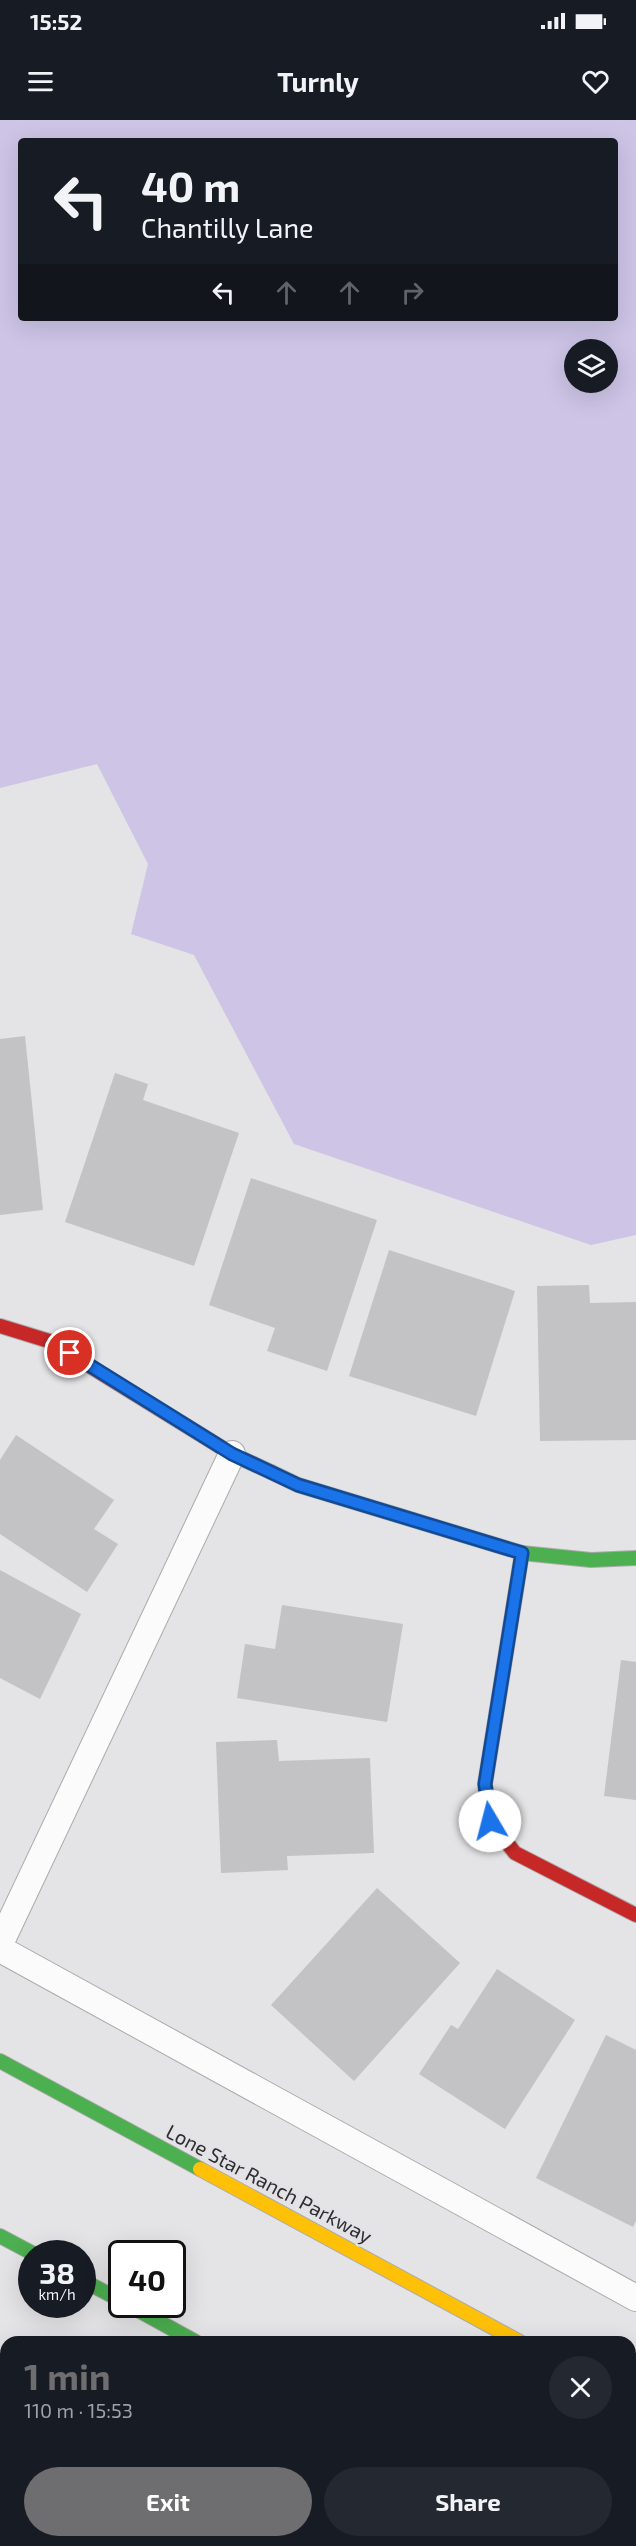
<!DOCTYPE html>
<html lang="en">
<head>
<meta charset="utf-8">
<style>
	body { margin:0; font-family:"Exo 2",sans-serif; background:#242831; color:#f1f3f6; height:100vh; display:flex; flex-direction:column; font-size:22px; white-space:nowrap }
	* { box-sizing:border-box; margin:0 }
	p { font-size:20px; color:#9ea1a6 }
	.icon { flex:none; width:33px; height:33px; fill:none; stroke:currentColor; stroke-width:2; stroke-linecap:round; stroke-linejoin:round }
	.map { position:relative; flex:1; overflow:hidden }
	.side { position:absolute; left:0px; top:2216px; width:636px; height:212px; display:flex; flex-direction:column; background:#171b24; border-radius:18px 18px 0 0; box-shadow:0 6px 24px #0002 }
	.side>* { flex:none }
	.hud { position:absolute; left:18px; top:18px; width:600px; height:183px; border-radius:6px; box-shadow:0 6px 24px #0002; background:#171b24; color:#f1f3f6; overflow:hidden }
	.controls { position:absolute; left:564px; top:219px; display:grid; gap:12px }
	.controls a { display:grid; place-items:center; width:54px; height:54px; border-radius:50%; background:#171b24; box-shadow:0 6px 24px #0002; font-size:30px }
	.speed { position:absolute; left:18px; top:2120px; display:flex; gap:12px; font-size:30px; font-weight:700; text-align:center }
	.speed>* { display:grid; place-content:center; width:78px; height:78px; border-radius:50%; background:#171b24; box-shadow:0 6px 24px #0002; line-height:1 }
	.speed small { font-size:15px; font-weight:400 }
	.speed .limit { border:3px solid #111; border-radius:9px; background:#fff; color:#111 }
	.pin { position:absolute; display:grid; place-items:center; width:51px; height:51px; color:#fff; margin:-26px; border:3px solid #fff; border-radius:50%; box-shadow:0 2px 6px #0007 }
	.me { position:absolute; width:66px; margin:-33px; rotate:352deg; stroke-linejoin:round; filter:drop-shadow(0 0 4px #0008) }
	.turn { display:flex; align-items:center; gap:21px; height:126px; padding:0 24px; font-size:27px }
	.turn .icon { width:78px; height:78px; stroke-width:2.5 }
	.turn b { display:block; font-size:42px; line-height:51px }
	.lanes { display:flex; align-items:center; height:57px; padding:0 24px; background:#0003; justify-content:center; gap:30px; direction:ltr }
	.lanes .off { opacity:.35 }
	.round { display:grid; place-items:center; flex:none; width:63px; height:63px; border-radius:32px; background:#242831 }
	.overview { display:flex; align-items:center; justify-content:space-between; height:102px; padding:0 24px }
	h1 { font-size:36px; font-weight:700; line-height:45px; color:#6e6d6f }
	.action { display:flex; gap:12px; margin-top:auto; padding:12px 24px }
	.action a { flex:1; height:69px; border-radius:36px; background:#6e6d6f; color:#fff; font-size:24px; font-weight:700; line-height:69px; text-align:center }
	.action a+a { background:#242831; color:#f1f3f6 }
	.status { display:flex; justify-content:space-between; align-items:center; height:42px; padding:0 30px; background:#171b24; direction:ltr }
	.status svg { height:16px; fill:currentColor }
	header { display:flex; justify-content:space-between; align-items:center; height:78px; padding:0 24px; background:#171b24; font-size:27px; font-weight:700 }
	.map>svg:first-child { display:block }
	.forest { fill:#cdc4e6; fill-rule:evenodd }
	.building { fill:#c3c2c4 }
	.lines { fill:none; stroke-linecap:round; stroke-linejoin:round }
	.lane-casing { stroke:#abaaac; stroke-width:28 }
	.fast-casing { stroke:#abaaac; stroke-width:16 }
	.slow-casing { stroke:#abaaac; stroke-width:16 }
	.jam-casing { stroke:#abaaac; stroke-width:16 }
	.lane { stroke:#fbfbfb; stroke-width:26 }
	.fast { stroke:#4caf50; stroke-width:14 }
	.slow { stroke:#ffc107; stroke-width:14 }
	.jam { stroke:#c62828; stroke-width:14 }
	.route-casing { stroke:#114b97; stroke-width:15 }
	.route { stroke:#1a73e8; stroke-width:10 }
	.labels { text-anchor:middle; stroke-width:4.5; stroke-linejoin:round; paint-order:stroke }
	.street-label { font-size:20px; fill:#2f2e30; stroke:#e3e2e6 }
</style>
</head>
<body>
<div class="status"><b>15:52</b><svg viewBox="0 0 49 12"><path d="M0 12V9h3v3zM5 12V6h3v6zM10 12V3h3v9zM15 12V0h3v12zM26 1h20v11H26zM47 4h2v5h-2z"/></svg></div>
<header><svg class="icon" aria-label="menu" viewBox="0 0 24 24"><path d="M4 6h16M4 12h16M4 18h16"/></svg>Turnly<svg class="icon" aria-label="heart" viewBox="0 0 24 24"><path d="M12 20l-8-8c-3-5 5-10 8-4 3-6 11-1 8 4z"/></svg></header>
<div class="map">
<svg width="636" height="2426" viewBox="0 0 636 2426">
	<rect width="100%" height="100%" fill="#e4e3e5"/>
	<path class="forest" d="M0 0H636V1115L591 1125 294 1024 194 835 131 814 148 744 97 644 0 668ZM21 21H615V198H21ZM574 230H608V262H574Z"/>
	<g class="building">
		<path d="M25 916 43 1090 0 1095V919Z"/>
		<path d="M115 953 148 964 143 980 239 1013 194 1146 65 1102Z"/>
		<path d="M251 1058 377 1100 327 1251 267 1231 275 1208 209 1185Z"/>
		<path d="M389 1130 515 1171 476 1296 349 1256Z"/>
		<path d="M589 1165 590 1183 636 1182V1320L540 1321 537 1166Z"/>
		<path d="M16 1315 114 1380 94 1409 118 1424 87 1472 0 1414V1340Z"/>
		<path d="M0 1450 81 1494 40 1579 0 1558Z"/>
		<path d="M282 1485 403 1504 387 1602 237 1578 245 1524 275 1529Z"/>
		<path d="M621 1540 636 1542V1680L604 1676Z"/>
		<path d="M277 1620 279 1641 370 1638 374 1733 287 1736 288 1750 221 1753 216 1622Z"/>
		<path d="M377 1768 460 1843 354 1961 271 1885Z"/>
		<path d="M497 1849 575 1900 505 2009 419 1954 451 1905 458 1909Z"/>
		<path d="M606 1915 636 1930V2101L633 2107 536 2058Z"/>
		<path d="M0 2298 6 2304V2336L0 2343Z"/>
		<path d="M6 2379V2421H118L114 2426H0V2386Z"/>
	</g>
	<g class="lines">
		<defs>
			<g id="lane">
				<path d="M0 1824 232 1334"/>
				<path d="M0 1829 636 2178"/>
			</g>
			<g id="fast">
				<path d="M271 1352 298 1365 522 1433 591 1440 636 1438"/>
				<path d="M0 1941 200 2049"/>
				<path d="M0 2116 32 2133"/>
				<path d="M82 2160 122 2181"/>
				<path d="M127 2184 196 2222"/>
			</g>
			<g id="slow">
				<path d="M200 2049 520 2222"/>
				<path d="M566 2421 576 2426"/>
			</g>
			<g id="jam">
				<path d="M0 1206 49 1221 232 1334 271 1352"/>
				<path d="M522 1433 485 1664 490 1701 515 1733 636 1795"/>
				<path d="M630 2281 636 2284"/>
			</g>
		</defs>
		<use href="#lane" class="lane-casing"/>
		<use href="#fast" class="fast-casing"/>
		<use href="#slow" class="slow-casing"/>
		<use href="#jam" class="jam-casing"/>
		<use href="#lane" class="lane"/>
		<use href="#fast" class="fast"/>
		<use href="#slow" class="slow"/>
		<use href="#jam" class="jam"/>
	</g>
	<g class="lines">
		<defs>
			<path id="route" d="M70 1233 232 1334 298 1365 522 1433 485 1664 490 1701"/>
		</defs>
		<use href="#route" class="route-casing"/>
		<use href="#route" class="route"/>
	</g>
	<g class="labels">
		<g class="street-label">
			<text transform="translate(269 2064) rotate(28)" y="7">Lone Star Ranch Parkway</text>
		</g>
	</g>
</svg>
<div class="controls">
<a><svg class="icon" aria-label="layers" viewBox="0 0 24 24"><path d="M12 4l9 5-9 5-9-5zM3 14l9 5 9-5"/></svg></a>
</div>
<div class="speed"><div>38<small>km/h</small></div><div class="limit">40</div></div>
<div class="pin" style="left:70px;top:1233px;background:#d93025"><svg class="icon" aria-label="arrive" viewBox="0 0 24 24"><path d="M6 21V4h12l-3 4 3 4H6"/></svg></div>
<svg class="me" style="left:490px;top:1701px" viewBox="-20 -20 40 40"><circle r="19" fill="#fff"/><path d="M0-13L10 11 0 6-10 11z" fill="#1a73e8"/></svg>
<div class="hud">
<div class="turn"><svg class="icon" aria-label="left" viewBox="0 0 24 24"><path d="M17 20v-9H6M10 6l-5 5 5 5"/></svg><div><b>40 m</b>Chantilly Lane</div></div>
<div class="lanes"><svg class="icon" aria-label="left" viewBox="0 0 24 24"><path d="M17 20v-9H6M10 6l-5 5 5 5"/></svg><svg class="icon off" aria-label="ahead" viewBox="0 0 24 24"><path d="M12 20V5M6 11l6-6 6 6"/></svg><svg class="icon off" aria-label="ahead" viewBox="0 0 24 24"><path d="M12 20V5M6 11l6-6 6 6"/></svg><svg class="icon off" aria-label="right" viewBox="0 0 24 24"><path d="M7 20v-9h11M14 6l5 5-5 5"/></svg></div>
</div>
<section class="side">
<div class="overview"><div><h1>1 min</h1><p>110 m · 15:53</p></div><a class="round"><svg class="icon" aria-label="close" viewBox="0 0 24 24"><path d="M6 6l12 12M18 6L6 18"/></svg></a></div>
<div class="action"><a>Exit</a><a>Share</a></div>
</section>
</div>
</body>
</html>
